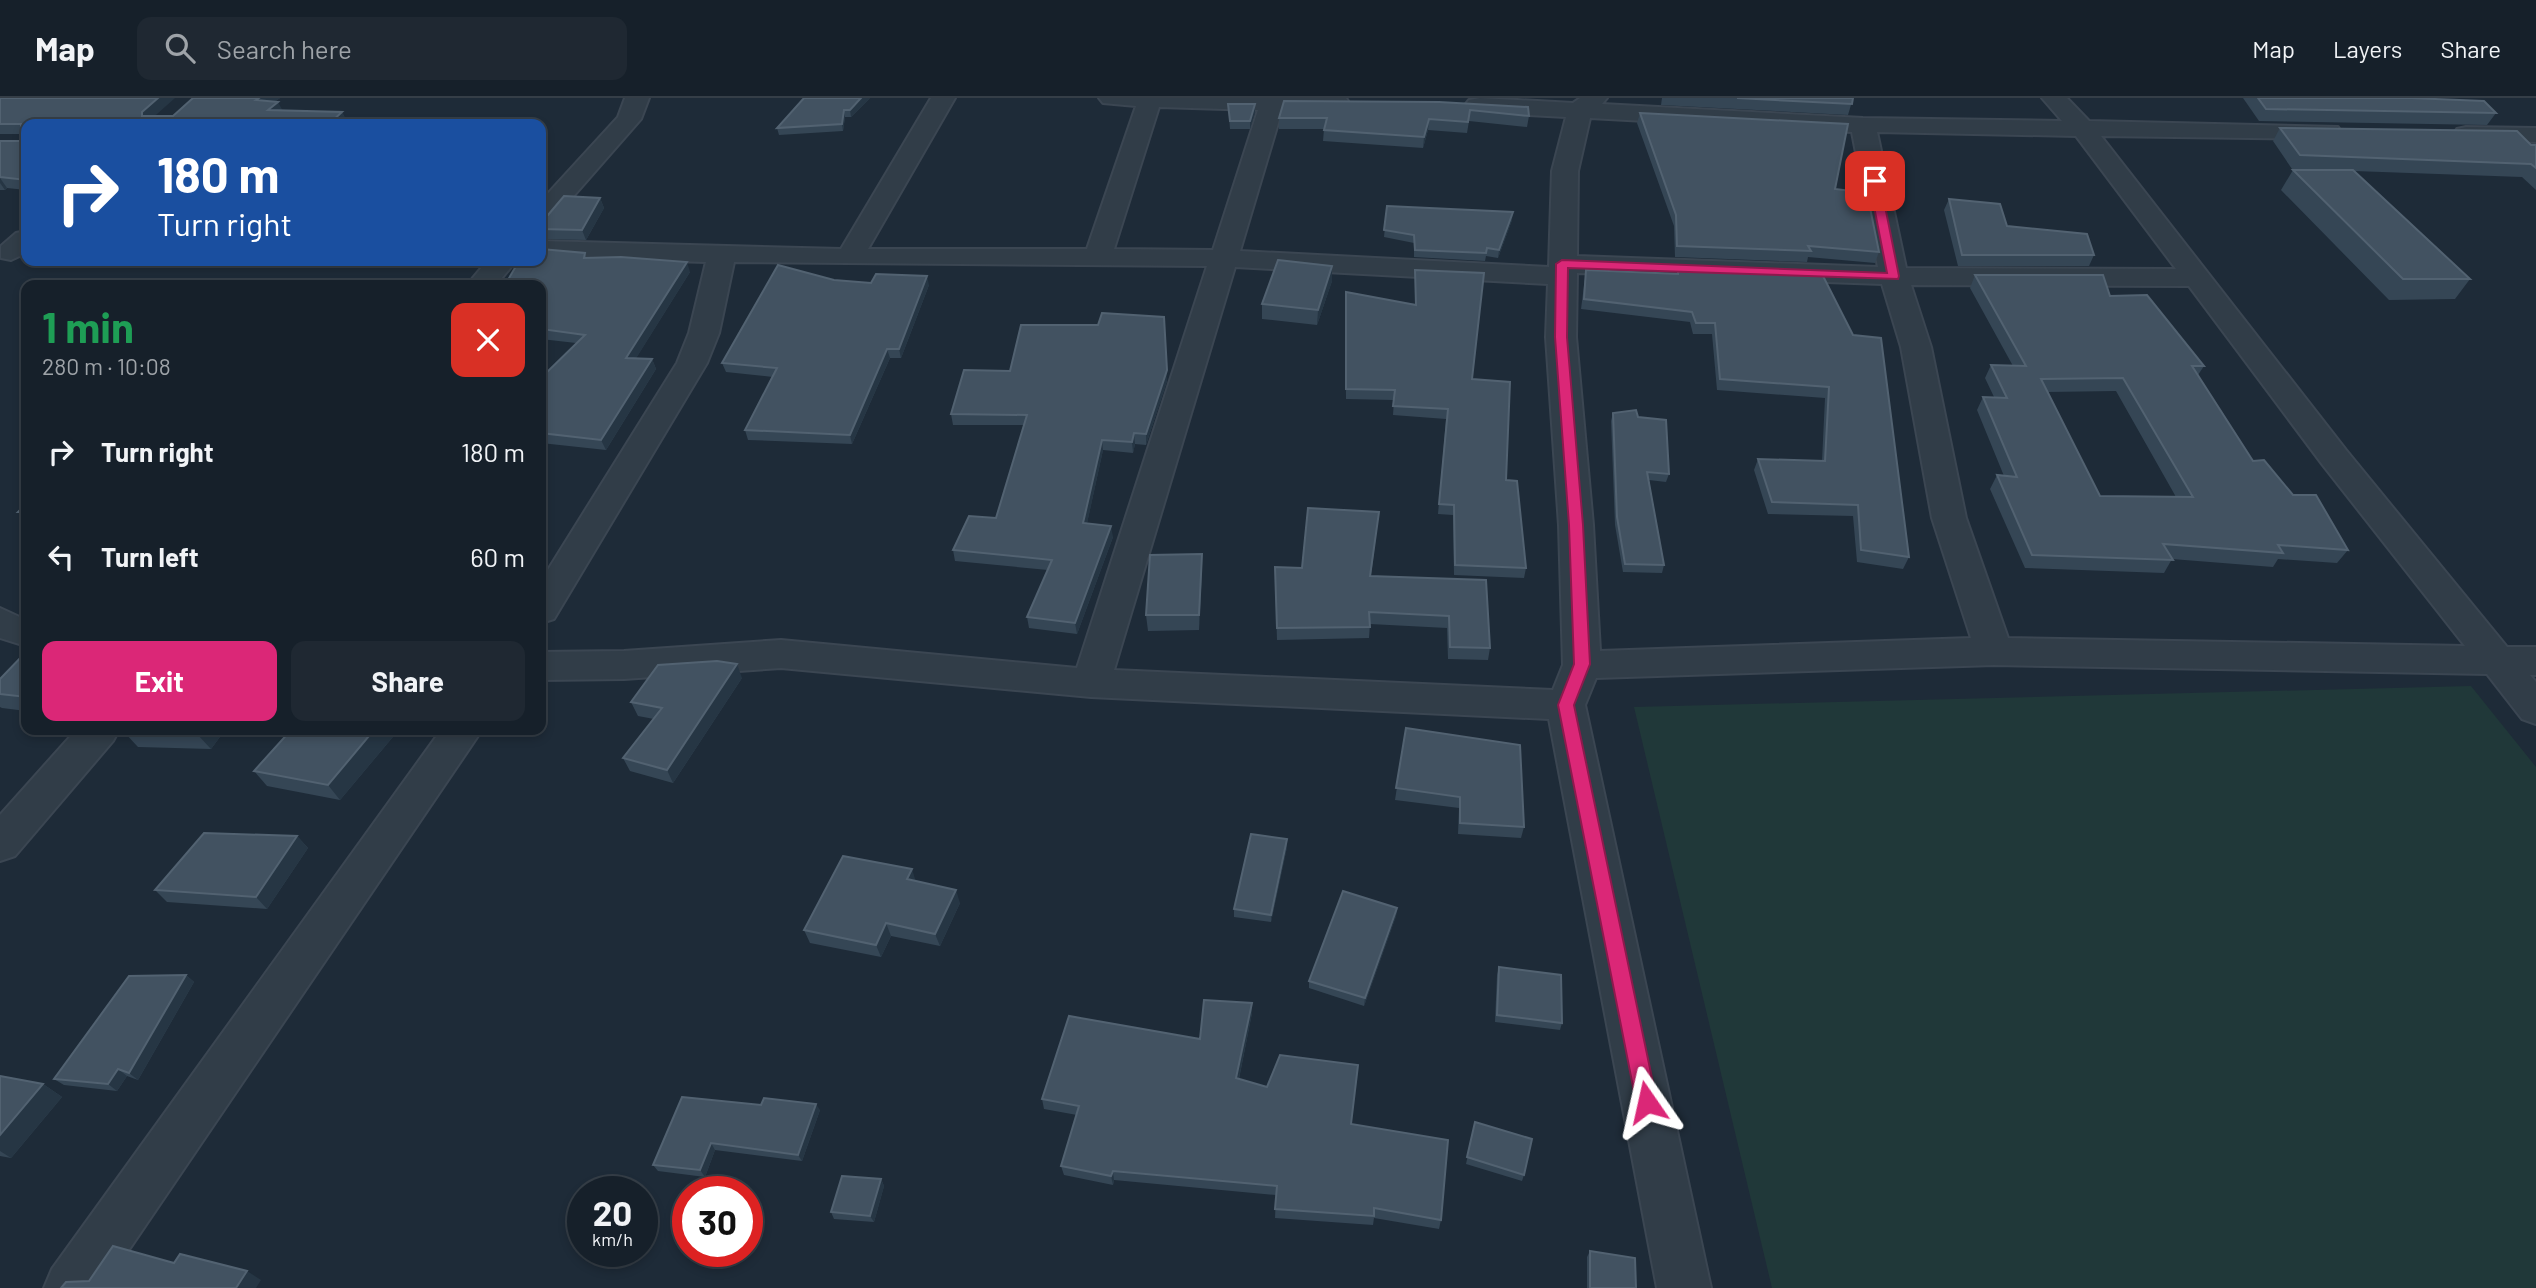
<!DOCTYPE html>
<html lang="en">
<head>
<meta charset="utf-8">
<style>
	body { margin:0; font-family:Barlow,sans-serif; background:#1f2832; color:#f1f3f6; height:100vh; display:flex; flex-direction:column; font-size:26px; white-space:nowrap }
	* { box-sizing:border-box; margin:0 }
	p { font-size:23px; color:#9ea3a8 }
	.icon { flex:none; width:38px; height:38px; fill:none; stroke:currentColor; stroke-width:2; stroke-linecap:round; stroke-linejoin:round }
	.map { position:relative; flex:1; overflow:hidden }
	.sheet { position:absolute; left:21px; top:182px; width:525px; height:455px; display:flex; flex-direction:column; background:#16202a; border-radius:14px; box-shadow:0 4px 10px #0003,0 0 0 2px #353e47 }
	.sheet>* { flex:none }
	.hud { position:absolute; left:21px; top:21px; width:525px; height:147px; border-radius:14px; box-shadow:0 4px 10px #0003,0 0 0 2px #353e47; background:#1a4fa0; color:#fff; overflow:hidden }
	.speed { position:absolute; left:567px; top:1078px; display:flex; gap:14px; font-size:35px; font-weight:700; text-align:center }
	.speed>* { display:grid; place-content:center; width:91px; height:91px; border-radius:50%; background:#16202a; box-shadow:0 4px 10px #0003,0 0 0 2px #353e47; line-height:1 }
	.speed small { font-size:18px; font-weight:400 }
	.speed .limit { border:10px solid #d22; background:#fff; color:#111 }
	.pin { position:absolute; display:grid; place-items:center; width:60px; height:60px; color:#fff; margin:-30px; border-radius:14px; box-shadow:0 4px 10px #0006 }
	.me { position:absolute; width:77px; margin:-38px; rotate:349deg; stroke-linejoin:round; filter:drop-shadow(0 0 5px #0008) }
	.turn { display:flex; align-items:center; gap:24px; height:147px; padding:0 21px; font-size:32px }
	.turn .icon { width:91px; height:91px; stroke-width:2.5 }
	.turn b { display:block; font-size:49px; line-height:60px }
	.round { display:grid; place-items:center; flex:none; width:74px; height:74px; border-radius:14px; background:#1f2832 }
	.overview { display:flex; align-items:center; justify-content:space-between; height:119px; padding:0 21px }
	h1 { font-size:42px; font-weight:700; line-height:52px; color:#1e9e55 }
	.button { display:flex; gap:14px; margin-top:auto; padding:14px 21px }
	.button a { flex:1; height:80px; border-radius:14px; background:#db2777; color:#fff; font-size:28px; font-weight:700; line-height:80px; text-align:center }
	.button a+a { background:#1f2832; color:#f1f3f6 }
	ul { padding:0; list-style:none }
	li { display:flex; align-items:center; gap:21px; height:105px; padding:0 21px }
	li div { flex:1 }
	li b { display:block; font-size:26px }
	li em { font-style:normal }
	header { display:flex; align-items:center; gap:42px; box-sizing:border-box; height:98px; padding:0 35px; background:#16202a; border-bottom:2px solid #353e47 }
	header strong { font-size:33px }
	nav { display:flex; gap:38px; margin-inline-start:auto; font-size:24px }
	.search { width:490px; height:63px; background:#1f2832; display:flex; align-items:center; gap:18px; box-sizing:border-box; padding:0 24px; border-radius:14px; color:#9ea3a8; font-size:26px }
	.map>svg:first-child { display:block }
	.green { fill:#203839 }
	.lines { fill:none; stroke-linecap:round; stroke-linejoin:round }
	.minor-casing { stroke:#3b4652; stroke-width:4 }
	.minor { fill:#313d48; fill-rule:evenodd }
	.wall { fill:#354655; fill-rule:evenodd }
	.shaded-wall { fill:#263644 }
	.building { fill:#425261; stroke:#526271; stroke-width:2; fill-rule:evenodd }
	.route { fill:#db2777; stroke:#8e194d; stroke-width:2 }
</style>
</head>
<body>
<header>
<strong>Map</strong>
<div class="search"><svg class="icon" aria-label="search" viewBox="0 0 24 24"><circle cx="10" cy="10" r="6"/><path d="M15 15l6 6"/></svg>Search here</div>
<nav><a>Map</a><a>Layers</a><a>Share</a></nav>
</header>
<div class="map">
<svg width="2536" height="1190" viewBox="0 0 2536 1190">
	<rect width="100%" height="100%" fill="#1e2b38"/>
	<path class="green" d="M2471 588 2536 669V1190H1772L1634 609Z"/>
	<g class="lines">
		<defs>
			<g id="minor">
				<path d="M625 0H649L641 21 550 125 541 127V103L618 19Z"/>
				<path d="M931 0H955L868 151H1087L1136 8 1103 5 1099 0H1346L1348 3 1344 8 1336 10 1282 12 1240 153 1549 169 1552 73 1566 19 1477 14 1469 12 1465 7 1469 2 1480 0 1573 5 1580 0H1607L1602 6 1863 20 2062 23 2042 0H2067L2089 23 2338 29 2341 34 2338 39 2329 41 2101 38 2346 352 2507 549H2536V577H2530L2536 584V626L2522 621 2487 576 1994 567 1596 580 1585 607 1711 1190H1657L1549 621 1091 599 781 570 624 581 541 582V554L624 553 781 542 1077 570 1207 168 734 164 719 235 707 265 554 521 541 525V483L677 265 689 235 706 164 541 159V143L841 151ZM1159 9 1258 12 1213 152 1114 151ZM1590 20 1852 34 1878 169 1577 158 1578 73ZM1877 34 2076 38 2176 171 1906 170ZM1235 169 1548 186 1546 239 1559 427 1563 567 1553 592 1114 572ZM1577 175 1882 186 1901 249 1932 420 1971 540 1600 553 1593 427 1576 239ZM1911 187 2189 188 2322 366 2465 548 2008 540 1966 420 1931 249Z"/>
				<path d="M2466 29 2536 30V44L2457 41 2454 36 2457 31Z"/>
				<path d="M26 133V155L11 162 1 160V148L16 135Z"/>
				<path d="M487 163H516L496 187H467Z"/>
				<path d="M0 510 26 522V548L0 540Z"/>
				<path d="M76 632H119L113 643 15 758 0 763V717Z"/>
				<path d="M441 632H482L103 1190H44L52 1171Z"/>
			</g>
		</defs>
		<use href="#minor" class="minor-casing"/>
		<use href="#minor" class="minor"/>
	</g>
	<g class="wall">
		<path d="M0 0 155 18H173L193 0H280L274 4 282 12 342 14 347 24 345 26H26V92L7 90 5 92H0V43H21V36H0Z"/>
		<path d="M870 0 851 19H845L843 33 779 37 777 30Z"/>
		<path d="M1662 0H1853L1848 17 1661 7Z"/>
		<path d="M2243 0H2411L2496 15 2487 27 2259 23Z"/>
		<path d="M1439 4 1529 18 1527 29 1469 23 1467 35 1428 32 1423 50 1323 43 1324 31H1279V20Z"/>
		<path d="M1228 6H1255V14L1250 31H1230Z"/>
		<path d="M1640 15 1835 91 1879 154 1875 165 1808 159 1807 164 1675 159 1674 128 1637 25Z"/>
		<path d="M2280 30 2536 47V92L2522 79 2354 73 2470 181 2455 201 2389 202 2281 92 2293 72H2330L2292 71 2273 43Z"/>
		<path d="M600 100 604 110 586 142 541 141V119Z"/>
		<path d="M1949 101 2007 128 2094 157 2089 168H1958L1944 112Z"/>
		<path d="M1387 108 1512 122 1498 160 1486 158 1485 163 1414 159V145L1384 139Z"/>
		<path d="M585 155 586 160 690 174 636 260 652 261 656 271 606 352 541 345V280L576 245 541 241V187Z"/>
		<path d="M1332 168V183L1317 227 1262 221V206Z"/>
		<path d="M1678 171 1822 176 1909 459 1903 471 1857 464 1853 418 1768 416 1754 372 1758 361 1822 363 1825 300 1717 292 1712 236H1693L1690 224 1581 211 1586 172 1677 176Z"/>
		<path d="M1415 172 1472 281 1506 382 1526 470 1524 480 1454 477 1453 417 1438 416 1446 321 1393 317 1394 302 1346 301 1345 204 1415 206Z"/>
		<path d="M1975 177 2110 198 2204 268 2198 277 2253 363 2293 397 2348 452 2337 465 2278 461 2273 469 2172 461 2164 475 2025 470 1990 391 1997 377 2004 378 1977 312 1983 299H1994L1985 280 1991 267 2013 268 1970 190ZM2116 293 2176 399 2100 398 2047 294Z"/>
		<path d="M834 182 871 185 929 187 901 260H890L852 346 748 342 745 332 773 279 726 274 722 265Z"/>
		<path d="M1167 283 1146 347 1135 346 1133 355 1103 352 1087 425 1113 439 1077 536 1029 530 1027 519 1048 472 955 463 953 452 996 420 1024 327H953L951 316Z"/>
		<path d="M1613 315 1638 319 1669 376 1666 384 1649 382 1664 467 1662 475 1623 474 1615 427 1611 323Z"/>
		<path d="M26 406V424L18 414Z"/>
		<path d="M1379 414 1371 478 1486 482 1490 550 1488 562 1448 561 1447 530 1370 526 1369 540 1277 542 1275 481 1302 470Z"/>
		<path d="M1202 472 1199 532 1148 533 1146 517Z"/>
		<path d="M26 554V613L2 610 0 609V581Z"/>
		<path d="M742 580 673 685 630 673 623 660 654 621 638 618 631 604Z"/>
		<path d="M1406 630 1524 729 1521 740 1458 736 1459 710 1395 702Z"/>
		<path d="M225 632 211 651 138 649 124 634Z"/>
		<path d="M291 632H395L397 634 340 702 267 688 254 673Z"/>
		<path d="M297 738 308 750 267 811 167 804 155 792Z"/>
		<path d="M1287 749 1271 824 1234 819V811Z"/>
		<path d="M916 783 960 805 940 848 891 838 881 859 810 845 804 832Z"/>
		<path d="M1397 810 1396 818 1364 908 1309 890V883Z"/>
		<path d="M1499 869 1562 925 1560 932 1495 924 1497 877Z"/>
		<path d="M186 877 194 884 138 982 127 978 117 993 64 987 54 981Z"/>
		<path d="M1252 915 1239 981 1351 1026 1441 1122 1439 1131 1374 1120 1373 1127 1275 1120 1276 1097 1114 1082 1113 1087 1064 1077 1061 1068 1077 1017 1044 1011 1042 1001 1200 941Z"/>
		<path d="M0 978 43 986 62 999 11 1060 0 1058Z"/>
		<path d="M761 1007 820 1012 802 1063 715 1052 705 1079 658 1073 653 1067Z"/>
		<path d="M1475 1024 1524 1077 1522 1083 1466 1066Z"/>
		<path d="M881 1081 884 1088 874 1124 834 1121 831 1114Z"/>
		<path d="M1590 1153 1636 1190H1587V1159Z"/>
	</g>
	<g class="shaded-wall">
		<path d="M158 0H175L148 24 142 18V14Z"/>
		<path d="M259 0H280L261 13 256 2Z"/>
		<path d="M861 0H870L851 19 850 12Z"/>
		<path d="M278 4 284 15 268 12Z"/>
		<path d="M1255 6V14L1250 31V23Z"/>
		<path d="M844 12 845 19 843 33 842 26Z"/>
		<path d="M342 14 347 24 345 26H329Z"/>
		<path d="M1429 21 1428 32 1423 50 1424 39Z"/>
		<path d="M0 80 7 90 5 92 0 85Z"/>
		<path d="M600 100 604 110 586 142 582 132Z"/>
		<path d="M1513 114 1512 122 1498 160 1499 152Z"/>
		<path d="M687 164 690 174 630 270 626 260Z"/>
		<path d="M1332 168V183L1317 227 1318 212Z"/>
		<path d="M927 178 929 187 901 260 899 251Z"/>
		<path d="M1164 219 1167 283 1146 347V336Z"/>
		<path d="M887 251 890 260 852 346 850 337Z"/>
		<path d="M652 261 656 271 606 352 601 342Z"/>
		<path d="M1134 335 1135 346 1133 355 1132 344Z"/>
		<path d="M1102 342 1103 352 1085 435 1083 425Z"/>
		<path d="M1111 428 1113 439 1077 536 1075 525Z"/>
		<path d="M1202 456V472L1199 532V517Z"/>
		<path d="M737 566 742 580 673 685 667 672Z"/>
		<path d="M200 632H225L211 651 197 636Z"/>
		<path d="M374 632H395L397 634 340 702 328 687Z"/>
		<path d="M297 738 308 750 267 811 256 799Z"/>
		<path d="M1287 741V749L1271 824V817Z"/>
		<path d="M912 771 916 784 907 781Z"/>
		<path d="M956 792 960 805 940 848 935 836Z"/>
		<path d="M1397 810 1396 818 1364 908 1365 900Z"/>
		<path d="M886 825 891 838 881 859 876 847Z"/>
		<path d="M186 877 194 884 138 982 129 975Z"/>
		<path d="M1252 905V915L1237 990 1236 980Z"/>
		<path d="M118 971 127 978 117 993 108 986Z"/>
		<path d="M43 986 62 999 11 1060 0 1053V1037Z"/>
		<path d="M816 1006 820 1012 802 1063 798 1057Z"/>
		<path d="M711 1045 715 1052 705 1079 700 1072Z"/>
		<path d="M1113 1073 1114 1082 1113 1087 1111 1078Z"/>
		<path d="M881 1081 884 1088 874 1124 870 1118Z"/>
		<path d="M247 1173 261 1182 256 1190H236Z"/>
	</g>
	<g class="building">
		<path d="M0 0H158L142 14V18H173L193 0H259L256 2 278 4 268 12 342 14 329 26H26V82L0 79V43H21V26H0Z"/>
		<path d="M804 0H861L850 12H844L842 26 777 30Z"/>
		<path d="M1737 0H1853L1852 6Z"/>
		<path d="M2258 0H2411L2484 3 2496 15 2266 11Z"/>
		<path d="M1284 3 1439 4 1528 9 1529 18 1470 12 1468 24 1429 21 1424 39 1324 32 1327 20H1279Z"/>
		<path d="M1228 6H1255L1250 23H1230Z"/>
		<path d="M1640 15 1848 26 1835 91 1867 95 1879 154 1808 148 1811 153 1677 148 1676 117Z"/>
		<path d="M2280 30 2517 33 2531 47H2536V70L2531 66 2300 57Z"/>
		<path d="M2293 72H2353L2470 181H2403Z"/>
		<path d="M564 98 600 100 582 132 541 131V119L548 117Z"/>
		<path d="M1949 101 2000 106 2007 128 2087 136 2094 157H1962Z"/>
		<path d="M1387 108 1513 114 1499 152 1487 150 1486 155 1415 152 1414 137 1384 132Z"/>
		<path d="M541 151 585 155 584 160 621 159 687 164 626 260 652 261 601 342 541 335V280L585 237 541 231V187H505L519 163H541Z"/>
		<path d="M1278 162 1332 168 1318 212 1262 206Z"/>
		<path d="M778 167 834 182 871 185 876 176 927 178 899 251H887L850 337 745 332 777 270 722 265Z"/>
		<path d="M1678 171 1822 176 1853 237 1881 240 1909 459 1861 452 1858 407 1772 404 1758 361 1825 363 1829 289 1720 281 1715 225H1696L1692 214 1584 201 1586 172 1678 176Z"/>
		<path d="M1415 172 1484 175 1472 281 1510 284 1506 382 1517 383 1526 470 1455 467 1454 407 1439 406 1448 311 1393 308 1395 292 1346 291V194L1416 207Z"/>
		<path d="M1975 177H2103L2110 198 2147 197 2204 268H2192L2253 363 2264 362 2293 397H2316L2348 452 2278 447 2283 455 2163 446 2173 462 2032 457 1997 377 2017 379 1983 299 2007 300 1991 267 2026 268ZM2123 280 2193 399 2100 398 2041 281Z"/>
		<path d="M1102 215 1164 219 1167 272 1146 336 1134 335 1132 344 1102 342 1083 425 1111 428 1075 525 1027 519 1052 462 953 452 969 418 996 420 1027 317 951 316 964 272 1010 273 1021 227H1098Z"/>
		<path d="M1636 312 1638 319 1666 322 1669 376 1647 374 1664 467 1625 466 1617 419 1613 315Z"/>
		<path d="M26 406V414H18Z"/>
		<path d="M1308 410 1379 414 1370 478 1486 482 1490 550 1450 549 1449 518 1369 514 1370 529 1277 530 1275 469 1302 470Z"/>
		<path d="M1202 456 1199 517H1146L1150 457Z"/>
		<path d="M26 554V599L0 596V581Z"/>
		<path d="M717 563 737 566 667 672 623 660 662 610 631 604 658 567Z"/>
		<path d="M1406 630 1520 647 1524 729 1460 725V699L1396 690Z"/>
		<path d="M126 632H200L197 636 124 634Z"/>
		<path d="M291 632H374L328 687 254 673Z"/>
		<path d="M204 735 297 738 256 799 155 792Z"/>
		<path d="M1251 736 1287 741 1271 817 1234 811Z"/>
		<path d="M843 758 912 771 907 781 956 792 935 836 886 825 876 847 804 832Z"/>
		<path d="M1343 793 1397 810 1365 900 1309 883Z"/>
		<path d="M1499 869 1561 877 1562 925 1497 917Z"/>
		<path d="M186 877 129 975 118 971 108 986 54 981 129 878Z"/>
		<path d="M1204 902 1252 905 1236 980 1267 989 1280 957 1358 967 1351 1026 1448 1042 1441 1122 1374 1110V1118L1275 1111 1277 1088 1113 1073 1111 1078 1061 1068 1079 1008 1042 1001 1069 918 1200 941Z"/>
		<path d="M0 978 43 986 0 1037Z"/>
		<path d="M682 999 761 1007 764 1000 816 1006 798 1057 711 1045 700 1072 653 1067Z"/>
		<path d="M1475 1024 1532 1041 1524 1077 1467 1059Z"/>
		<path d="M842 1078 881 1081 870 1118 831 1114Z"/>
		<path d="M113 1148 174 1165 180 1156 247 1173 236 1190H61L66 1184 89 1183Z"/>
		<path d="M1590 1153 1635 1160 1636 1190H1590Z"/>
	</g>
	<path class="route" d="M1875 80 1880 83 1899 178 1898 181 1568 170 1567 239 1583 427 1590 566 1574 607 1657 1004 1654 1011 1647 1014 1639 1011 1636 1004 1558 607 1574 566 1569 427 1555 239 1556 166 1562 162 1887 175 1869 83Z"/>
</svg>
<div class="speed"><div>20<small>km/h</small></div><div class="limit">30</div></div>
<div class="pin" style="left:1875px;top:83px;background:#d93025"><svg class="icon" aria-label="arrive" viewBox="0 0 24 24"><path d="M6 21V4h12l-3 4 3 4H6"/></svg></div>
<svg class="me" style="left:1647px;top:1004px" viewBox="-20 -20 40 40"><path d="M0-17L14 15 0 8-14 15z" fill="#db2777" stroke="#fff" stroke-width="4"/></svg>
<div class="hud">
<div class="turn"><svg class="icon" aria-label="right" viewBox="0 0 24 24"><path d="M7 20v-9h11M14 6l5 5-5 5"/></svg><div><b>180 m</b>Turn right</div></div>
</div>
<section class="sheet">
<div class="overview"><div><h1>1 min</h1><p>280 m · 10:08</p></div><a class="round" style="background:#d93025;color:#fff"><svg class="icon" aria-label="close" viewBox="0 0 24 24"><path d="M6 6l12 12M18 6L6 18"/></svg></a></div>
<ul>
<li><svg class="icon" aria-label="right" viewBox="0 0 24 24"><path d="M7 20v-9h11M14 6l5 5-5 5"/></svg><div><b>Turn right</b></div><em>180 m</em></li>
<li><svg class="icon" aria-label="left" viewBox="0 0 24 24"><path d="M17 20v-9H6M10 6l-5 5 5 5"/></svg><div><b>Turn left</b></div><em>60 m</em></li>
</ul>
<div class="button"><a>Exit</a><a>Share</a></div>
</section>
</div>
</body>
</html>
